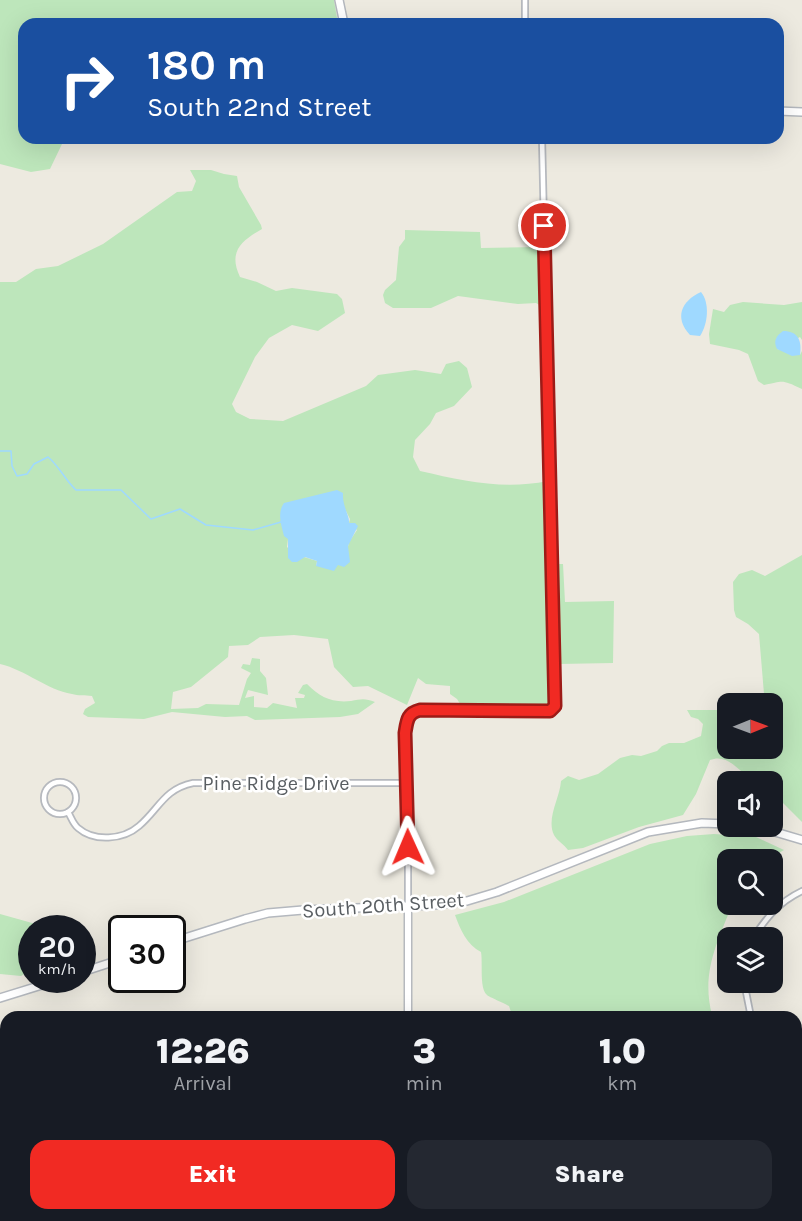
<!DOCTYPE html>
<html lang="en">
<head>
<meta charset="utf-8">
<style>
	body { margin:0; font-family:Karla,sans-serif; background:#242831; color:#f1f3f6; height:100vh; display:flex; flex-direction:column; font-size:22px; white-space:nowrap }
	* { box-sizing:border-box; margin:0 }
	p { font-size:20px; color:#9ea1a6 }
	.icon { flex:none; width:33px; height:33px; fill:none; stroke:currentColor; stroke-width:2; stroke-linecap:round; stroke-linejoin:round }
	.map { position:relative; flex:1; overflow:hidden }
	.drawer { position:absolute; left:0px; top:1011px; width:802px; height:210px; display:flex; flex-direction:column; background:#171b24; border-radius:18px 18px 0 0; box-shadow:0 6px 24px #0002 }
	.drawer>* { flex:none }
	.guide { position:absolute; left:18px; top:18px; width:766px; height:126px; border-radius:18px; box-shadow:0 6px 24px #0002; background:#1a4fa0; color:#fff; overflow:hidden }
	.needle { width:39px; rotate:89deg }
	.buttons { position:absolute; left:717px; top:693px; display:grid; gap:12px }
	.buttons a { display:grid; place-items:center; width:66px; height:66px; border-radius:12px; background:#171b24; box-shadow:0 6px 24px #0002; font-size:30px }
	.speed { position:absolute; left:18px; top:915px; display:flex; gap:12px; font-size:30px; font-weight:700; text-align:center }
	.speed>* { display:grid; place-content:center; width:78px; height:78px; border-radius:50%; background:#171b24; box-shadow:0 6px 24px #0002; line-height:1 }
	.speed small { font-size:15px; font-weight:400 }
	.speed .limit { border:3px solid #111; border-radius:9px; background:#fff; color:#111 }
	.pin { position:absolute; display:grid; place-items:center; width:51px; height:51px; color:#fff; margin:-26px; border:3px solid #fff; border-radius:50%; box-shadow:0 2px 6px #0007 }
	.me { position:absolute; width:66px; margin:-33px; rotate:359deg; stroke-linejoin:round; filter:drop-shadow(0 0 4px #0008) }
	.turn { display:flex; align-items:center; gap:21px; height:126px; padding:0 30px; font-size:27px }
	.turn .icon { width:78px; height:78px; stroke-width:2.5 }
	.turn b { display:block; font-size:42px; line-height:51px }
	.eta { display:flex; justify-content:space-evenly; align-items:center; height:102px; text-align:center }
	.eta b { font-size:36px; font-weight:800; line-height:42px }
	.primary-button { display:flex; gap:12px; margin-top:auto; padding:12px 30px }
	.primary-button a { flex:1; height:69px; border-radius:18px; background:#f12a23; color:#fff; font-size:24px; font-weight:800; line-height:69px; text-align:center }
	.primary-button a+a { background:#242831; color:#f1f3f6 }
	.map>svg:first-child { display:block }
	.green { fill:#bde6bb; fill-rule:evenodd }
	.water { fill:#9fd9ff }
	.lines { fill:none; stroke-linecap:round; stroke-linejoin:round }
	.stream { stroke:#9fd9ff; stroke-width:1.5 }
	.minor-casing { stroke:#b6b9be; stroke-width:8 }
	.tertiary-casing { stroke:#b6b9be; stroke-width:9 }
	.secondary-casing { stroke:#b4b8be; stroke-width:10 }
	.minor { stroke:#fff; stroke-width:4.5 }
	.tertiary { stroke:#fff; stroke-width:6 }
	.secondary { stroke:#fff; stroke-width:7 }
	.route-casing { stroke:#9d1b17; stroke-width:15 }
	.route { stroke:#f12a23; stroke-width:10 }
	.labels { text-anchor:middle; stroke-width:5; stroke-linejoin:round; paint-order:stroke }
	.street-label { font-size:20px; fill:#595e62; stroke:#fff }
</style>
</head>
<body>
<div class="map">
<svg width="802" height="1221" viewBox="0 0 802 1221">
	<rect width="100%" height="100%" fill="#edeae0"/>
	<g class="green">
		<path d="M0 0H334L338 24H24V138H67L62 144 50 169 31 172 0 164Z"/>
		<path d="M190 170H211L224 174 237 176 239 187 261 225 262 229C241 241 228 252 240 277L257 282 276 291 292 288 337 294 342 299 345 313 318 331 292 325 269 338 255 357 232 404 236 412 250 419 283 421 366 386 378 375 415 370 441 374 446 364 459 361 467 368 472 387 454 406 436 413 430 424 415 440 413 457 420 471C464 481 503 490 548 481L552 689 551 703 548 706 462 707 457 699 450 694V686L426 684 418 678 407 705 368 686 353 687 334 667 328 639 294 635 260 637 248 645 229 646 228 657 191 687 173 692 171 709 198 708 206 704 239 705 247 679 251 673 241 668 243 664 250 665 252 658 260 659V671L266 678 268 695 248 690 245 698 254 696V707L267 708 273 703 297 708 295 698H304L305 695 298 693 303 685 307 684C320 697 331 703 351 701 361 699 365 698 375 702L358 714 340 717 255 720 247 716 225 717 172 712 144 719 88 717 83 714 85 709 95 703 92 696C85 695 78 696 72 694 47 690 26 670 0 664V282H16L36 269 58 266 103 244 177 192 192 191 196 181ZM342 503 350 519 349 523 357 530 349 542 347 551 316 566 317 561 304 557 300 559 287 547 288 539Z"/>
		<path d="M405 230 480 232 481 248 542 247 543 307 536 303 518 304 458 296 431 308H393L385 303 383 295 385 290 396 280 399 247 405 239Z"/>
		<path d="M743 302 784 305 802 302V340L800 337 777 349 800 355 802 351V389C781 379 784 381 764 385L758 381 748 354 739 350 710 344 709 334 713 309 724 312 730 305Z"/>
		<path d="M802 555V822L773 793 772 782C768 782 762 783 758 782 740 776 730 752 710 760L696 794 683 815 639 827 583 848 568 850C564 844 557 841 554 835 546 818 560 798 561 781L568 776 579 780 598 774 620 758 632 755 641 756 657 751 662 746 669 743H684L701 736 703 724 698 719 691 717 687 710H727L728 748H772V704L759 703 764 694 759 634 748 624 736 617 734 610 733 582 739 574 752 570 765 576Z"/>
		<path d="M556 564H563L565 602 614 601 613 663 559 664Z"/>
		<path d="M714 834 756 837 784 850 768 859 728 860V904L732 905C717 943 701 973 712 1015L719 1017H496L512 1015 509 1006C504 1003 489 997 487 995 479 988 483 963 481 952 467 945 460 929 455 915L504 902 650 844 687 836Z"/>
		<path d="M0 914 50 928H32L31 970 21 976 0 974Z"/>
		<path d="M802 1117V1221H483L476 1215H796L797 1120Z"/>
	</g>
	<g class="water">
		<path d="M701 292C710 303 708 324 700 336L690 335C674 318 681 301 701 292Z"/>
		<path d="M783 331C798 331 802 340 800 355L792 356 777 349C773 341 776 336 783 331Z"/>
		<path d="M337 490 343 493C342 506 350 516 349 523H355L358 526 348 546 350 562 344 567 338 565 334 571 316 566 317 561 305 557 297 562H292L288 558V539L284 536C281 524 277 513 284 503Z"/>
	</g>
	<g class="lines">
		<path class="stream" d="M0 451H11L12 466 17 476 27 474 34 464 48 457C60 467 65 480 76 490H121L151 519 180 509 206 525 253 530 281 522"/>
		<defs>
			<g id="minor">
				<path d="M525 24V0"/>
				<circle cx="60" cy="798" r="16"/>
				<path d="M68 812C71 817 73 824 78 828 94 842 123 840 139 826 159 809 164 789 193 783H408"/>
				<path d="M408 906V783L405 733 407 720 410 715 420 710 550 711 555 706 542 138"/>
				<path d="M753 938C767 917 779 902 802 891"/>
				<path d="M744 982 751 1017"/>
				<path d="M796 1065 802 1067"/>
				<path d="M0 1149 6 1148"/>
				<path d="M42 1221 43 1215"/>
			</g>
			<g id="tertiary">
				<path d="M408 906V1017"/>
				<path d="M411 1215V1221"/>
			</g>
			<g id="secondary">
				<path d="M339 0 344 24"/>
				<path d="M778 111 802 112"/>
				<path d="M755 826 802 840"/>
				<path d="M172 942 245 919 268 913 303 910 434 905 467 901 497 892 648 832 702 823 728 824"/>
				<path d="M82 972 122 959"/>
				<path d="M0 998 58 980"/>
			</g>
		</defs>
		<use href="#minor" class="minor-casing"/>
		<use href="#tertiary" class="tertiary-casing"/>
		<use href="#secondary" class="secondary-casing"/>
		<use href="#minor" class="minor"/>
		<use href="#tertiary" class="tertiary"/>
		<use href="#secondary" class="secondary"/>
	</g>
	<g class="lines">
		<defs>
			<path id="route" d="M408 847 405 733C407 721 407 713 420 710L550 711 555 706 544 226"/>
		</defs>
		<use href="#route" class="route-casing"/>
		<use href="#route" class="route"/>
	</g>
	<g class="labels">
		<g class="street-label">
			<text x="276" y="790">Pine Ridge Drive</text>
			<text transform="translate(383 905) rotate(-4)" y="7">South 20th Street</text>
		</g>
	</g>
</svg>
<div class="buttons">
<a><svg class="needle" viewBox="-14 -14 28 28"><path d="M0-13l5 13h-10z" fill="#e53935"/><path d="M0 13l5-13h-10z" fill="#9ea1a6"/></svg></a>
<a><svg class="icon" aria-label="sound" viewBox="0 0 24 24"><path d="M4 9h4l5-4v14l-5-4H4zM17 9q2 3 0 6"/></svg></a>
<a><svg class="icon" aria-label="search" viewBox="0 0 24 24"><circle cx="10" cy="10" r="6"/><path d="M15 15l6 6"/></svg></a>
<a><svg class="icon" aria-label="layers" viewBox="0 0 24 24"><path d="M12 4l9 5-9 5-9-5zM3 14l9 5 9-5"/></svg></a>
</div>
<div class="speed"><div>20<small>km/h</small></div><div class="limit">30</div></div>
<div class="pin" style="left:544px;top:226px;background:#d93025"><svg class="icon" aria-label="arrive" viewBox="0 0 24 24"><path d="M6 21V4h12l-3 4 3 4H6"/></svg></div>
<svg class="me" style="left:408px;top:847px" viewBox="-20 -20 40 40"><path d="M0-17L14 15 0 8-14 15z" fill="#f12a23" stroke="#fff" stroke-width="4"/></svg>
<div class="guide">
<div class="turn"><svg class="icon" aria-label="right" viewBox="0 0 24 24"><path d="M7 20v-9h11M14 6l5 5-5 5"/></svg><div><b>180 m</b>South 22nd Street</div></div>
</div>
<section class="drawer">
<div class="eta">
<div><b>12:26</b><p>Arrival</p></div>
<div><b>3</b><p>min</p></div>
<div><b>1.0</b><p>km</p></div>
</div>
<div class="primary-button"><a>Exit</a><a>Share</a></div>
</section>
</div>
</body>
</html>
